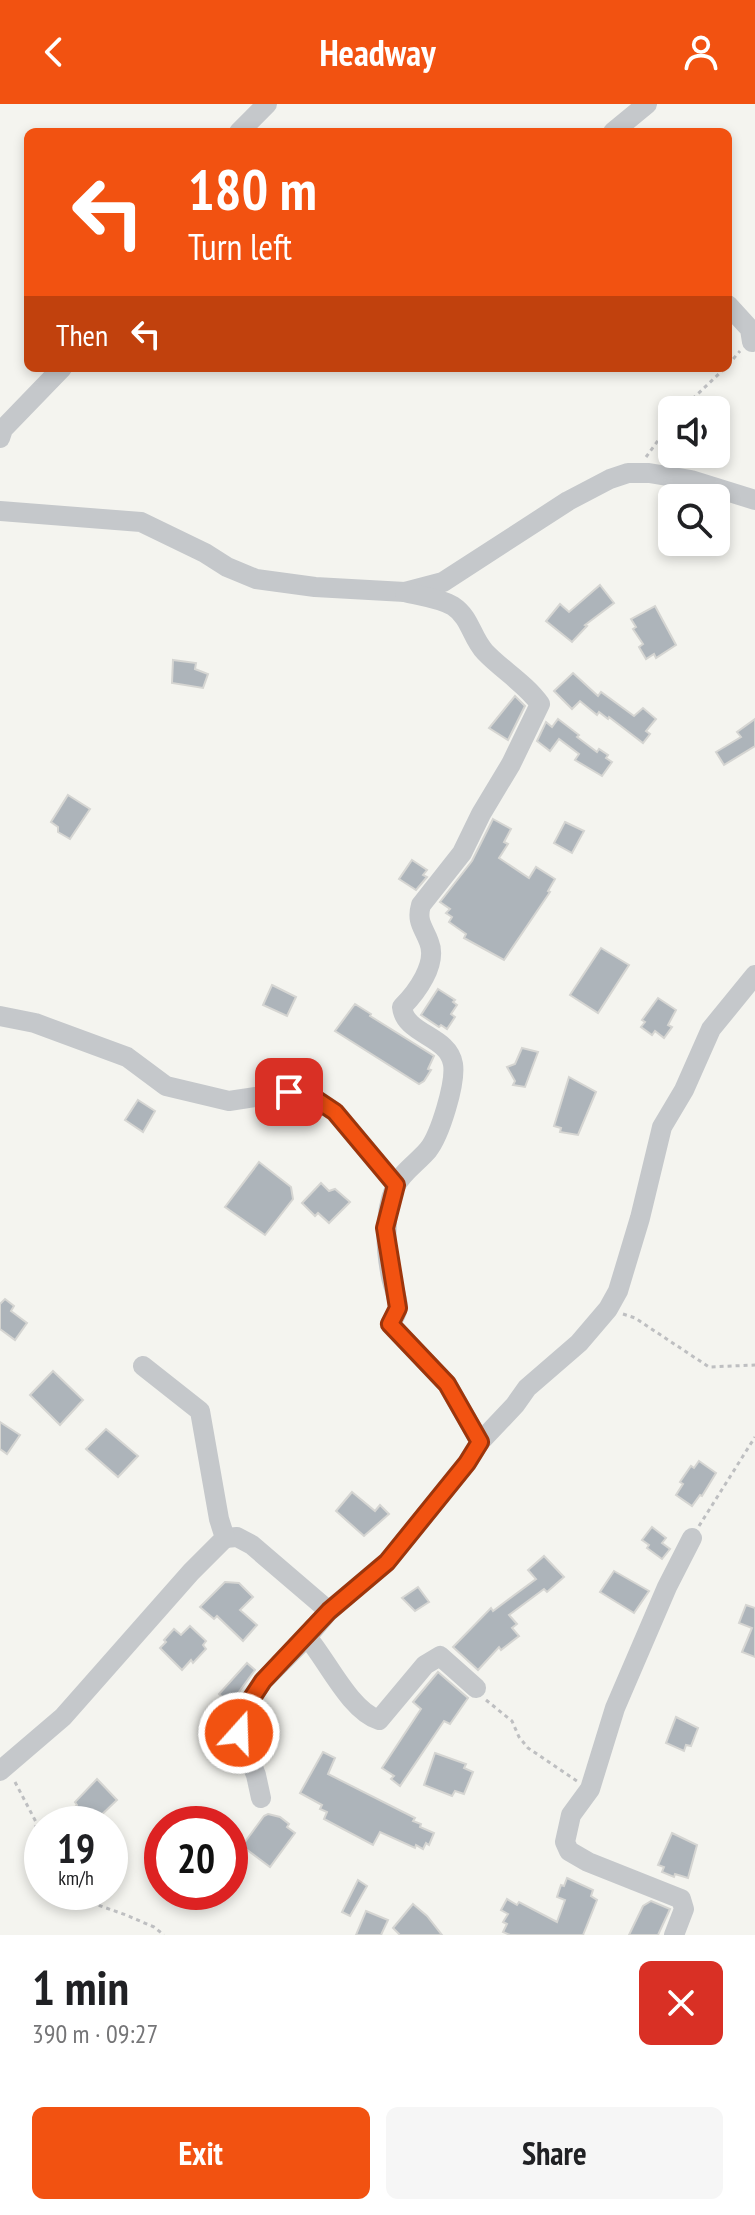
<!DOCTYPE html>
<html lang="en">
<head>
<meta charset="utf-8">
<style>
	body { margin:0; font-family:"PT Sans Narrow",sans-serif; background:#f6f6f6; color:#202124; height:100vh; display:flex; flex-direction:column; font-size:30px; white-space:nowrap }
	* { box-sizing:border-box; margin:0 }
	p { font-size:26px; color:#757577 }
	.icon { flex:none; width:44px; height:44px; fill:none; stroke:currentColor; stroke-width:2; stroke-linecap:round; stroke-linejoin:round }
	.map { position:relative; height:1831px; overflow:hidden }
	.drawer { display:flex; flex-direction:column; background:#fff; flex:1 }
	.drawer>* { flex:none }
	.guide { position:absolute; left:24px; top:24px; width:708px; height:244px; border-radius:12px; box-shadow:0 4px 12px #0003; background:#f25211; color:#fff; overflow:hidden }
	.controls { position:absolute; left:658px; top:292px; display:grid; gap:16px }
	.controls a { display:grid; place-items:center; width:72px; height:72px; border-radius:12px; background:#fff; box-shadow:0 4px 12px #0003; font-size:40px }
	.speed { position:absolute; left:24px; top:1702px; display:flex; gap:16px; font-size:40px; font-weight:700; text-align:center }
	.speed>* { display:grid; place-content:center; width:104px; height:104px; border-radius:50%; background:#fff; box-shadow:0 4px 12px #0003; line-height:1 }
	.speed small { font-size:20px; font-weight:400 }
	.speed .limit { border:12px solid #d22; background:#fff; color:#111 }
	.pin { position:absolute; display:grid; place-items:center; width:68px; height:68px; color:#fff; margin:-34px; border-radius:16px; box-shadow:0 4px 12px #0006 }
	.me { position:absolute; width:88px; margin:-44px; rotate:20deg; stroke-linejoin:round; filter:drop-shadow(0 0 6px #0008) }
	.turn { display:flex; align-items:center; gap:28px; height:168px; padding:0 32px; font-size:36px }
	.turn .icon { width:104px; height:104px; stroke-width:2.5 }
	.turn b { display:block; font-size:56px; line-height:68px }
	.then { display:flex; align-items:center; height:76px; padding:0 32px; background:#0003; gap:16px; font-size:30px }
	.round { display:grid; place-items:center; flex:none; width:84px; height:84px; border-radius:12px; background:#f6f6f6 }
	.headline { display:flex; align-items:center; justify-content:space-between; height:136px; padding:0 32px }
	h1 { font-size:48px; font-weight:600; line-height:60px }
	.primary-button { display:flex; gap:16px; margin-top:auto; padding:16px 32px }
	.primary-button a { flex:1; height:92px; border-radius:12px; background:#f25211; color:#fff; font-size:32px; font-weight:600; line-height:92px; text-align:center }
	.primary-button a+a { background:#f6f6f6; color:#202124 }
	header { display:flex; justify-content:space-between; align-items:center; height:104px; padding:0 32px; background:#f25211; color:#fff; font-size:36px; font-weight:600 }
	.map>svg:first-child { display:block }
	.building { fill:#adb4ba; stroke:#d5d5d2; stroke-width:2 }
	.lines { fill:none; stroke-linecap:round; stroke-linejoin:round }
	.path { stroke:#bebfc1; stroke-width:3; stroke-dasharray:4 4; stroke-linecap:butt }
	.minor { stroke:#c5c8cb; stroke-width:20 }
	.route-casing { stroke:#9d350b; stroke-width:20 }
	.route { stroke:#f25211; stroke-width:14 }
</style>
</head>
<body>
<header><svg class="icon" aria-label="back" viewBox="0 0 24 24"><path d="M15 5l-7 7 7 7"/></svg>Headway<svg class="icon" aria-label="person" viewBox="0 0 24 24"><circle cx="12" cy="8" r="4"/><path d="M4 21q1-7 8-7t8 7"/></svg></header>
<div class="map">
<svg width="755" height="1831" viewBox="0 0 755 1831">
	<rect width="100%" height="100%" fill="#f4f4ef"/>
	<g class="building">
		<path d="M600 481 614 499 585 521 587 522 572 538 546 517 560 500 569 508Z"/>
		<path d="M655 502 676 541 656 554 654 550 646 555 639 543 643 540 633 525 636 523 631 515Z"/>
		<path d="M173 556 196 559 195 565 208 570 203 584 172 579Z"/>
		<path d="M573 569 598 592 601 588 634 612 643 604 656 615 646 627 650 630 643 639 609 613 608 615 599 608 597 611 580 597 572 605 554 587Z"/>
		<path d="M515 592 525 602 508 636 489 624Z"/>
		<path d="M558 615 579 631 577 633 597 648 599 645 608 651 606 654 612 658 602 672 575 656 579 650 559 635 550 647 537 637 546 618 552 623Z"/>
		<path d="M755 615V642L724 661 716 648 741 633 737 628Z"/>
		<path d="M68 691 90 705 70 735 58 728V723L51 718Z"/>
		<path d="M493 715 511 725 504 738 508 740 499 754 529 774 536 763 555 775 548 787 550 788 504 856 464 834 466 830 449 818 452 813 446 809 450 805 440 798 472 757Z"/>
		<path d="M565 718 584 727 572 749 554 739Z"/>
		<path d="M412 756 427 766 423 771 427 773 416 786 399 775Z"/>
		<path d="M601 844 629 861 598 909 570 891Z"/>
		<path d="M272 881 296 893 287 912 263 901Z"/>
		<path d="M438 885 455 896 453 898 457 901 451 910 455 913 447 925 441 921 439 923 421 911Z"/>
		<path d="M658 894 676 906 668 921 672 923 664 934 655 927 652 931 641 923 645 918 642 916Z"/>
		<path d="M355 900 371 910 370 912 434 952 428 965 431 966 424 977 419 980 335 927Z"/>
		<path d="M522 944 538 948 525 983 513 981 515 977 507 963 515 960Z"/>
		<path d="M569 973 596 988 578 1031 560 1028 561 1024 554 1022Z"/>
		<path d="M138 996 155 1007 143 1028 125 1016Z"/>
		<path d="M259 1058 291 1083 293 1095 265 1131 225 1103Z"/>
		<path d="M321 1079 329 1087 335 1085 350 1098 329 1119 318 1109 315 1112 302 1099Z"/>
		<path d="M5 1195 14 1202 11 1207 27 1219 15 1236 0 1225V1200Z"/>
		<path d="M53 1267 83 1296 60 1321 30 1291Z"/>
		<path d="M0 1318 20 1331 7 1350 0 1345Z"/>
		<path d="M106 1325 138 1352 118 1373 86 1345Z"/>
		<path d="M699 1357 716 1369 702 1392 700 1391 692 1402 676 1391 683 1380 680 1378 691 1362 694 1364Z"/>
		<path d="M352 1388 375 1407 380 1401 389 1410 364 1432 336 1407Z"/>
		<path d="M652 1423 666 1434 662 1439 670 1445 662 1455 647 1444 649 1441 642 1436Z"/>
		<path d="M544 1452 564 1473 547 1488 544 1485 509 1511 517 1520 512 1524 519 1532 501 1546 499 1543 478 1566 453 1543 491 1504 493 1507 536 1475 528 1466Z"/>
		<path d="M614 1467 649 1487 634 1509 600 1488Z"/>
		<path d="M225 1478 239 1479 253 1493 240 1506 257 1521 243 1537 217 1512 214 1515 200 1503Z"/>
		<path d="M418 1483 429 1498 415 1507 402 1494Z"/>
		<path d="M746 1501 755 1504V1553L742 1548 752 1524 739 1519Z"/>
		<path d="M190 1522 206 1537 203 1541 206 1545 193 1559 191 1556 182 1566 160 1544 166 1538 164 1536 174 1525 181 1531Z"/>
		<path d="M247 1559 255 1566 230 1600 219 1590Z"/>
		<path d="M438 1568 468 1594 450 1620 444 1617 400 1682 391 1675 394 1672 382 1664 421 1605 413 1598Z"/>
		<path d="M676 1613 698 1624 691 1642 686 1641 684 1647 666 1639Z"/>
		<path d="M323 1648 335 1654 328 1670 415 1714 413 1717 421 1720 420 1723 434 1729 429 1741 426 1739 423 1745 416 1741 415 1744 380 1728 373 1741 324 1715 327 1708 320 1705 322 1701 300 1689Z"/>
		<path d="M435 1649 466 1660 464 1664 473 1668 464 1690 455 1687 452 1692 424 1681Z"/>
		<path d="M97 1675 117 1696 95 1717 90 1712 87 1715 75 1703 77 1701 75 1698Z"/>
		<path d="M268 1710 280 1713 289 1720 287 1723 295 1729 270 1763 242 1742 264 1712Z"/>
		<path d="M672 1729 697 1741 688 1774 675 1770 674 1773 662 1768 664 1763 658 1761Z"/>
		<path d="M567 1774 593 1786 591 1792 597 1796 583 1831H510L503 1828 507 1820 503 1818 508 1810 501 1806 507 1795 517 1801 519 1798 557 1818 565 1796 557 1793 561 1781 564 1782Z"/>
		<path d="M358 1776 367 1782 350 1812 342 1808Z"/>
		<path d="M651 1797 670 1805 658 1831H629L643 1802Z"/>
		<path d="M413 1800 427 1812 442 1831H400L393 1824Z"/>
		<path d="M366 1807 388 1816 381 1831H356Z"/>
	</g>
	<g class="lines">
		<g class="path">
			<path d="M728 261 740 247"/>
			<path d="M681 306 725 264"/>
			<path d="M646 353 672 317"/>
			<path d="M623 1210 635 1214 709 1263 755 1261"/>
			<path d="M699 1422 755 1333"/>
			<path d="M486 1596 512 1617 519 1633 528 1644 577 1677"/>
			<path d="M15 1678 36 1718C37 1747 15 1742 42 1774"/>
			<path d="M61 1788 126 1811 154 1823 164 1831"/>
		</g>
		<g class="minor">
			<path d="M239 28 267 0"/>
			<path d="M613 28 647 0"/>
			<path d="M728 201 750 225 752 238"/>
			<path d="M0 334 3 325 62 264"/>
			<path d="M0 407 141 418 205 449 227 463 256 475 315 483 405 488 443 478 568 397 610 375 628 369H649L691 376 755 396"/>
			<path d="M0 912 35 919 127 953 166 982 229 997 289 988 314 994 335 1008 396 1081"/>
			<path d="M480 1338 515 1301 527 1284 579 1239 608 1205 618 1187 640 1114 662 1023 684 986 711 925 755 871"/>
			<path d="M225 1434 237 1433 252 1441 329 1507 307 1533C327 1556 350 1607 379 1616L425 1561 440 1552 476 1584"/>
			<path d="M329 1507 387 1458 467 1359 480 1338 447 1280 390 1220C393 1216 397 1209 398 1203 398 1195 393 1182 391 1173 385 1143 383 1112 395 1083 401 1069 418 1058 428 1046 440 1031 456 979 453 960 448 931 405 931 402 903 416 889 438 860 429 838 424 824 416 818 421 801L462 749 481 710 511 660 540 600C526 580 502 566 485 548 471 533 471 514 453 502 440 494 420 492 405 488"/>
			<path d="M0 1667 63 1613 191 1468 225 1434 219 1415 200 1307 143 1262"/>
			<path d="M261 1694 256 1671 239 1629 240 1612 263 1577 307 1533"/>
			<path d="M674 1831 684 1805 681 1795 588 1758 569 1747 565 1738 571 1711 590 1685 615 1604 667 1483 692 1434"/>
		</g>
	</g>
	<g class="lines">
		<defs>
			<path id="route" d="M239 1629 240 1612 263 1577 329 1507 387 1458 467 1359 480 1338 447 1280 390 1220 398 1204 385 1124 396 1081 335 1008 314 994 289 988"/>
		</defs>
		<use href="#route" class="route-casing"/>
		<use href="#route" class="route"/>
	</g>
</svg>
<div class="controls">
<a><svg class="icon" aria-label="sound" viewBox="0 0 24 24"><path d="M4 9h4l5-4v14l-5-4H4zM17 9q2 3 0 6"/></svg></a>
<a><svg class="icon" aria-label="search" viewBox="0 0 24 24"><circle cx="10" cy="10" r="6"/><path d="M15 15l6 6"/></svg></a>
</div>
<div class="speed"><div>19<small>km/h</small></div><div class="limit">20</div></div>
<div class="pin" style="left:289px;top:988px;background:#d93025"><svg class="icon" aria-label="arrive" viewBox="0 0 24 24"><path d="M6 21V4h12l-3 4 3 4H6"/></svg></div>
<svg class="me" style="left:239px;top:1629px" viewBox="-20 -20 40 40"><circle r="17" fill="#f25211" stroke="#fff" stroke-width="3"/><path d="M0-11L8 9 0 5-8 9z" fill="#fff"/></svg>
<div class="guide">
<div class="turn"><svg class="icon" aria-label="left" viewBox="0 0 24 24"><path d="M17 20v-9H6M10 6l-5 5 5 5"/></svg><div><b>180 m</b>Turn left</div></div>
<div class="then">Then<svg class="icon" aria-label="left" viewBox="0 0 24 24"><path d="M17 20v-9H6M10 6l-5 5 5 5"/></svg></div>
</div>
</div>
<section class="drawer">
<div class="headline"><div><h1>1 min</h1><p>390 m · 09:27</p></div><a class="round" style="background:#d93025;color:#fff"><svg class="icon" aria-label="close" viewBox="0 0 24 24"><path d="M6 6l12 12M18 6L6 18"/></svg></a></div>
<div class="primary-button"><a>Exit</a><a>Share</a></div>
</section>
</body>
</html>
